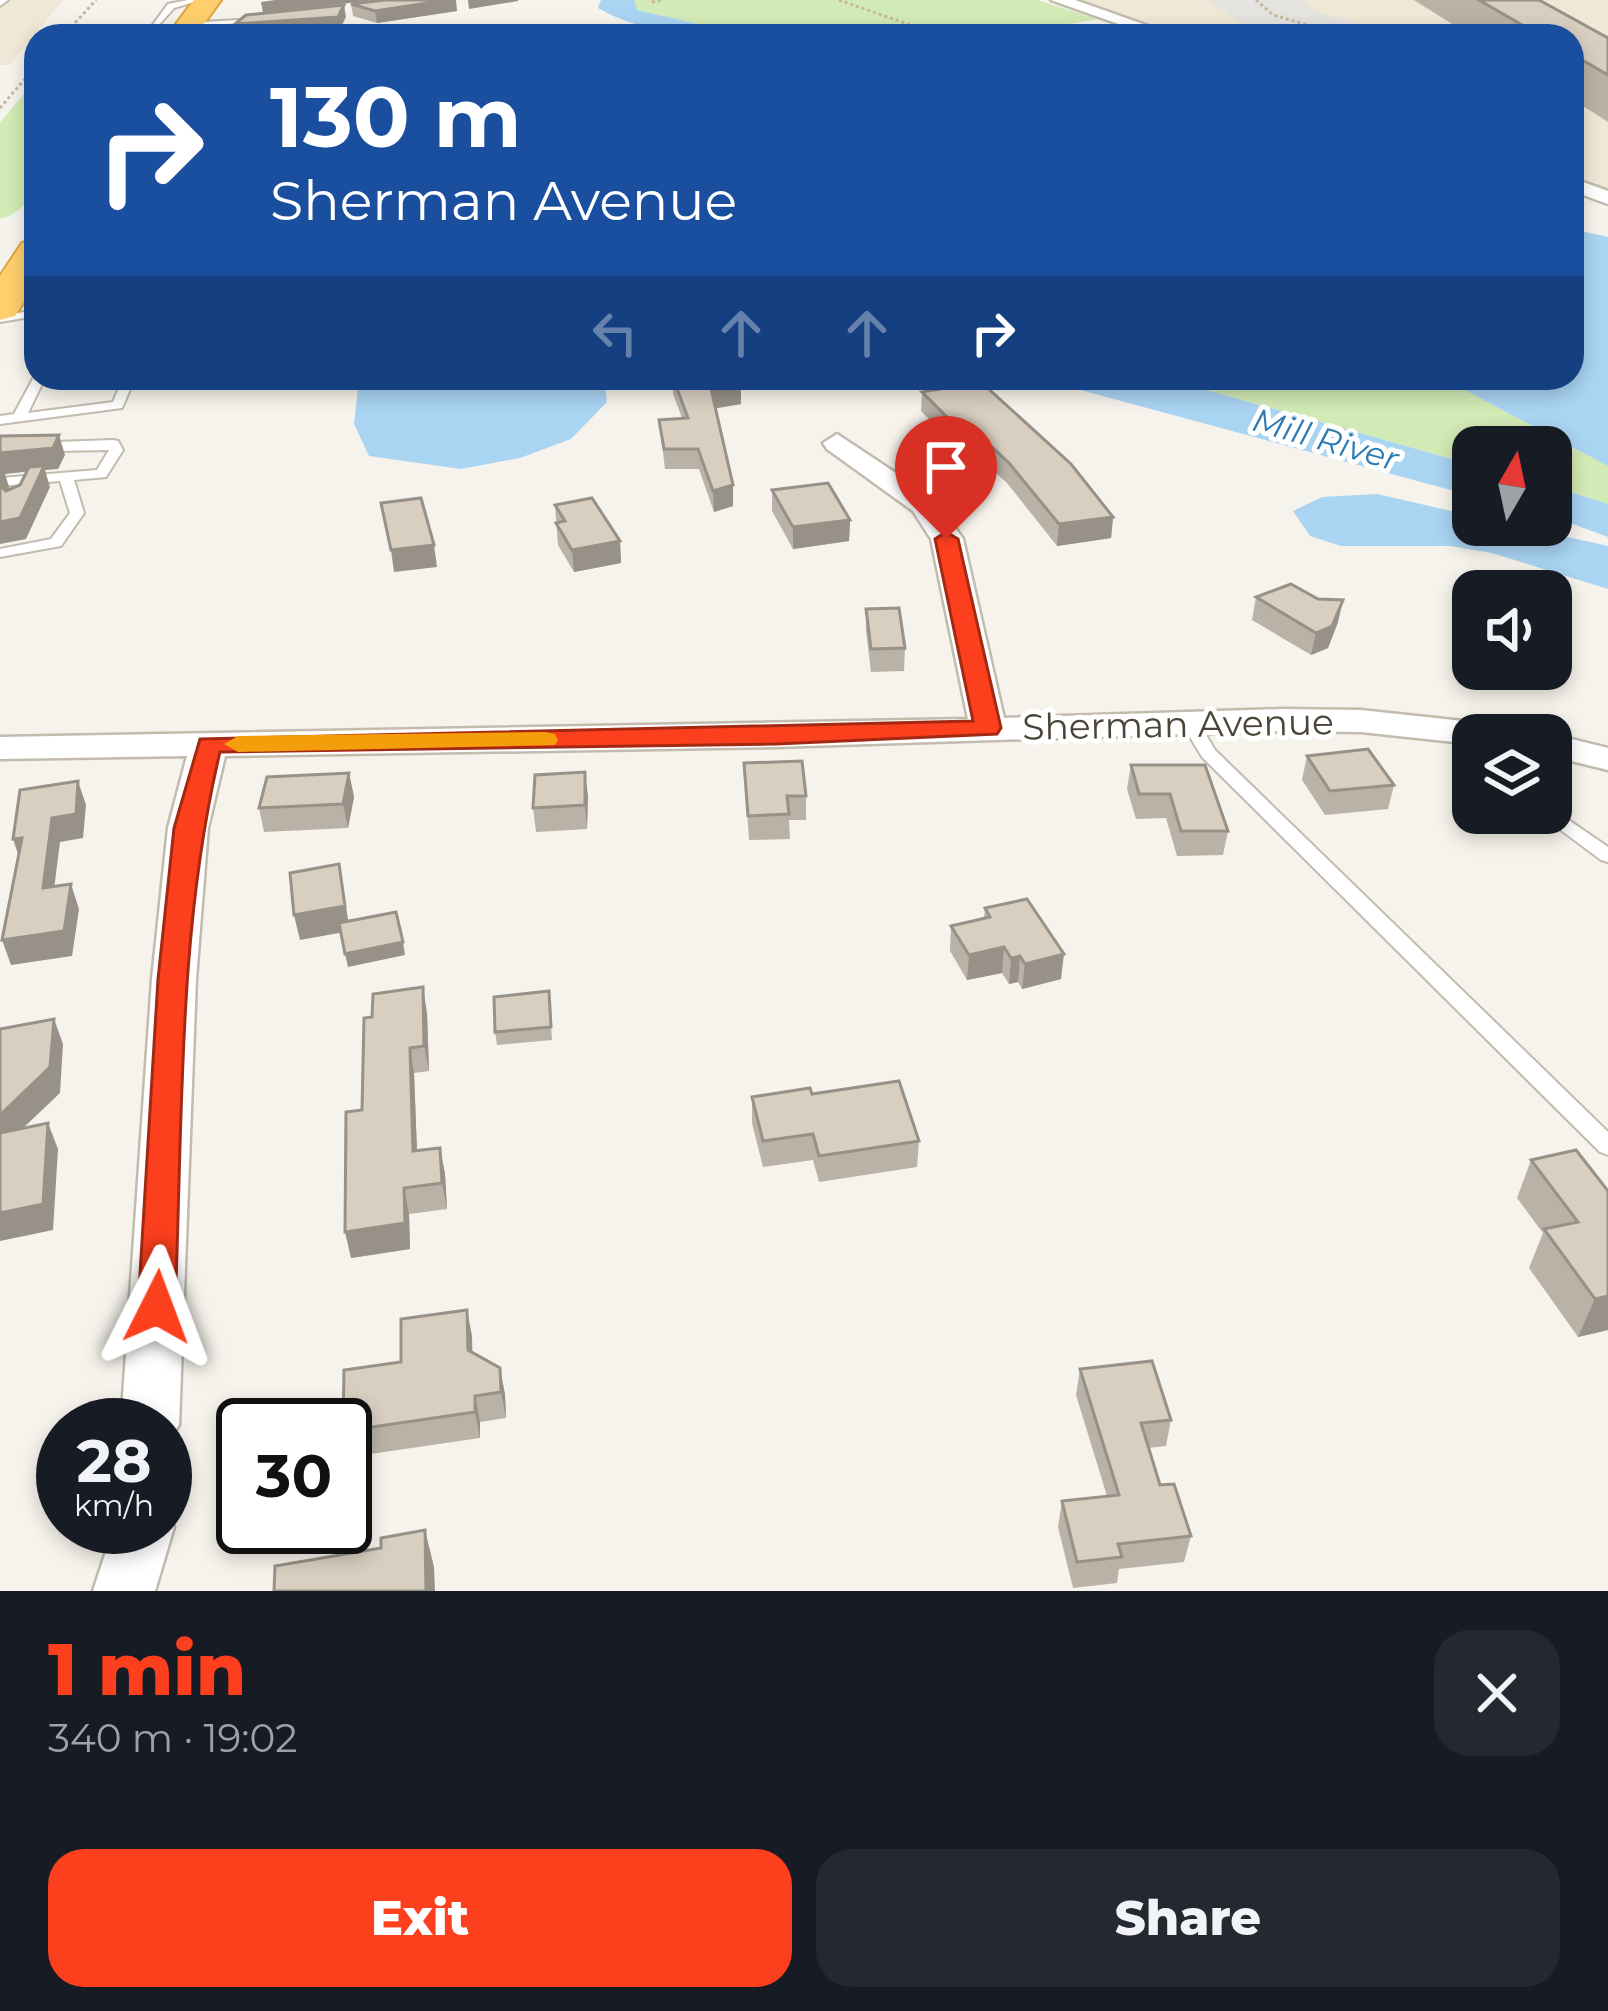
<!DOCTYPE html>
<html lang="en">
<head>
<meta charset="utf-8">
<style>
	body { margin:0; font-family:Montserrat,sans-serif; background:#242831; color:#f1f3f6; height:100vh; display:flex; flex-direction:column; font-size:45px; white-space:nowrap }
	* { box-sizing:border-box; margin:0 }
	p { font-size:39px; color:#9ea1a6 }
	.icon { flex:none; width:66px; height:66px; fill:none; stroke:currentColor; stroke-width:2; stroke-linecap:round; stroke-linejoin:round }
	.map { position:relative; height:1591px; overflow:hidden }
	.side { display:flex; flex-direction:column; background:#171b24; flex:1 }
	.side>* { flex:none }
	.banner { position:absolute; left:24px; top:24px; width:1560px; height:366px; border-radius:36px; box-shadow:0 6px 18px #0003; background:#1a4fa0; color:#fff; overflow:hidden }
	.needle { width:78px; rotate:9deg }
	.controls { position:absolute; left:1452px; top:426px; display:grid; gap:24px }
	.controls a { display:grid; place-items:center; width:120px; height:120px; border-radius:24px; background:#171b24; box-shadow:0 6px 18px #0003; font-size:60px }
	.speed { position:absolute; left:36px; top:1398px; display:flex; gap:24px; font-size:60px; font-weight:700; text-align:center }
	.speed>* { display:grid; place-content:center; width:156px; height:156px; border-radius:50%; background:#171b24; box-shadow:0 6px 18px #0003; line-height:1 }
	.speed small { font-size:30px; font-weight:400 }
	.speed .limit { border:6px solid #111; border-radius:18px; background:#fff; color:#111 }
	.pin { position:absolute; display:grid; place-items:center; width:102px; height:102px; color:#fff; margin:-123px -51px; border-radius:50% 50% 50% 0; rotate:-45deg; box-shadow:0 0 12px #0007 }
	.pin .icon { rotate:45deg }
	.me { position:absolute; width:132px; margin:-66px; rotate:3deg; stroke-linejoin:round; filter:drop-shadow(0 0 9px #0008) }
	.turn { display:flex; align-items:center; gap:42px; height:252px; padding:0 48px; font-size:54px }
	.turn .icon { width:156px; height:156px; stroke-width:2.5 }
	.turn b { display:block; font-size:84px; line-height:102px }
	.lanes { display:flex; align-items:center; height:114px; padding:0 48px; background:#0003; justify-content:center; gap:60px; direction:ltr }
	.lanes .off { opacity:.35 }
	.round { display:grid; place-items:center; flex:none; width:126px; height:126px; border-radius:36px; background:#242831 }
	.head { display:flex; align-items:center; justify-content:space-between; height:204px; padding:0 48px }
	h1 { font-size:72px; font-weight:800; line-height:90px; color:#fc3f1d }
	.button { display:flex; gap:24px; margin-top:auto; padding:24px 48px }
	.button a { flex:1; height:138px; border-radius:36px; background:#fc3f1d; color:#fff; font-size:48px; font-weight:800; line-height:138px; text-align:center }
	.button a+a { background:#242831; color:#f1f3f6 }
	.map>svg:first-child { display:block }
	.education { fill:#efe8d6 }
	.green { fill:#d2eab5 }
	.parking { fill:#e5e3e0 }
	.water { fill:#a9d4f2 }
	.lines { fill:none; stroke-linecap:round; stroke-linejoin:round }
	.lane-casing { stroke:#c2bbae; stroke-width:4 }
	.street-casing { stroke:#c2bbae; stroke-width:5 }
	.highway-casing { stroke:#e0a43c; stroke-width:4 }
	.path { stroke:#c4b79f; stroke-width:3; stroke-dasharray:3 3; stroke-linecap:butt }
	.lane { fill:#fff; fill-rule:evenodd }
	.street { fill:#fff; fill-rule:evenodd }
	.highway { fill:#ffcf6e; fill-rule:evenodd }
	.wall { fill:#bab2a6 }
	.shaded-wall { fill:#979187 }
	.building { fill:#d8cfc1; stroke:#979187; stroke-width:3 }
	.route { fill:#fc3f1d; stroke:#a42913; stroke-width:3 }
	.slow { fill:#f59e0b }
	.labels { text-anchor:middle; stroke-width:10; stroke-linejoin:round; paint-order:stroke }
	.far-water-label { font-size:33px; font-style:italic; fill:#2e7ab2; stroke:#fff }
	.street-label { font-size:36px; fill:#4b4439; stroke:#fff }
</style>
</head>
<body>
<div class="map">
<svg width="1608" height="1591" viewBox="0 0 1608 1591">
	<rect width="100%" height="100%" fill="#f6f3ec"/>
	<g class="education">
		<path d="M0 0H63L9 65H0Z"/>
		<path d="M1078 0H1608V189L1572 176V36H1188Z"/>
	</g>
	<g class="green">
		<path d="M633 0H1037L1098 19 1064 25 1079 30 1071 36H750L637 10Z"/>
		<path d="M36 79C36 124 55 206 0 219V123Z"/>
		<path d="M1164 378H1442L1608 466V504L1551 486V447H1473V465Z"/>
	</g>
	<path class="parking" d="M1209 0H1303L1314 11 1353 23 1354 29 1341 36H1281L1238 22Z"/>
	<g class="water">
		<path d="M601 0H634L637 10 750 36C698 36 645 35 598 8Z"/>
		<path d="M1572 229 1608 237V466L1442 378H1572Z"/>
		<path d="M369 378H588L605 385 607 402 571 439 520 458 461 469 369 456 354 424 358 388Z"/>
		<path d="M1036 378H1164L1473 465V496Z"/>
		<path d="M1551 486 1608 504V537L1551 516Z"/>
		<path d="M1377 494 1473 516V525H1514L1608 546V589L1492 553 1450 546H1341L1310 536 1293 511 1322 497Z"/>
	</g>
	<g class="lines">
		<defs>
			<g id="lane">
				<path d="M0 0H8L0 6Z"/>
				<path d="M188 0H201L174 8 157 27 186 32V36L149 30 168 4Z"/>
				<path d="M257 19 260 23 190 25 186 23Z"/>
				<path d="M36 310V316L0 322V316Z"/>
				<path d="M35 375 45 378 28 413 113 402 123 378H135L122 408 0 424V416L14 414Z"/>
				<path d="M113 440 118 441 123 450 106 477 74 480 84 513 61 546 0 557V549L51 539 70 513 60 481 0 486V478L97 470 109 450 0 452V444Z"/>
				<path d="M1190 717 1196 718 1215 750 1608 1132V1155L1600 1152 1202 757 1181 722Z"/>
				<path d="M1461 725 1467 726 1473 736V756L1467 755 1452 730Z"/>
				<path d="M1551 808 1608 847V862L1601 860 1538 813H1551Z"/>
			</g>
			<g id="street">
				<path d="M1051 0H1075L1177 36H1152Z"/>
				<path d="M1572 178 1608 191V204L1572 191Z"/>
				<path d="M837 434 935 499 963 539 1004 718 1283 709 1361 710 1491 724 1504 727 1510 735H1473V744L1361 732 1283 731 776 747 225 756 208 828 196 979 179 1425 165 1445V1425H121L152 979 168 828 187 756 0 759V737L968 719 931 539 913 511 827 449 823 443Z"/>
				<path d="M1551 734 1608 748V770L1551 756V735H1546Z"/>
				<path d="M165 1507 174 1527 155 1591H93L114 1527H165Z"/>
			</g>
			<g id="highway">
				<path d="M194 0H221L195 36H167Z"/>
				<path d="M36 239V283L15 316 0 320V276L22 243Z"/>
			</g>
		</defs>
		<use href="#lane" class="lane-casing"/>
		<use href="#street" class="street-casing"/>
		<use href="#highway" class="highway-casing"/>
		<g class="path">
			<path d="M839 0 942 36"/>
			<path d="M1256 0 1273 15 1346 36"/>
			<path d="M652 2 663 0"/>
			<path d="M1189 35 1217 36"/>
			<path d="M63 36 96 0"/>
			<path d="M1284 36H1299"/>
			<path d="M0 108 36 66"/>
		</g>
		<use href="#lane" class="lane"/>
		<use href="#street" class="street"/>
		<use href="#highway" class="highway"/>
	</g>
	<g class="wall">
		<path d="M1414 0H1539L1608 38V122L1572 99V36H1471Z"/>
		<path d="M351 4 457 11 377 23 353 16Z"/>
		<path d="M672 378H738L741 404 716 408 733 485V506L714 512 699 469H665L659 420 682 418 673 394Z"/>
		<path d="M922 392 1113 517 1111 538 1057 546 1007 483 989 467 977 469 921 411Z"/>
		<path d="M772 490 850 520 849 541 793 549 772 511Z"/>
		<path d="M555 505 620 541 621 563 574 572 558 545Z"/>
		<path d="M1256 597 1338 622 1328 648 1311 655 1252 620Z"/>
		<path d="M866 609 905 648 904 671 871 672 866 631Z"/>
		<path d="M1307 756 1394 785 1388 809 1325 815 1302 780Z"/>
		<path d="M744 763 806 796V820H789L790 839 749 840Z"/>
		<path d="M1131 765 1228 831 1223 855 1177 856 1166 818 1136 819 1127 789Z"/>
		<path d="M349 773 354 797 348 828 264 832 259 808Z"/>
		<path d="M588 796 587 829 536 832 533 808Z"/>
		<path d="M985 908 1061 979 1022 989 1018 982 1009 984 1002 973 967 980 950 951 951 926 984 918Z"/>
		<path d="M549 991 552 1040 497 1045 495 1032Z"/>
		<path d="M427 1013 429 1071 414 1073 417 1151 440 1148 445 1174 447 1209 409 1214 410 1249 351 1258 362 1110Z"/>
		<path d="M812 1094 919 1141 917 1167 819 1182 813 1160 763 1167 752 1123V1097Z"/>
		<path d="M1531 1160 1608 1191V1330L1578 1337 1529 1268 1543 1233 1517 1198Z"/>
		<path d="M472 1336V1353L505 1394 506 1418 480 1422V1438L350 1457 345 1440V1425L401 1362Z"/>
		<path d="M1080 1369 1171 1420 1166 1446 1148 1448 1160 1485 1191 1536 1184 1562 1119 1569 1117 1583 1073 1588 1058 1527 1062 1501 1107 1496 1076 1395Z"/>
	</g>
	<g class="shaded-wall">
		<path d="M275 0H375L263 13 261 2Z"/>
		<path d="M448 0H456L457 11 377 23 375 11Z"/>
		<path d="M468 0H518V1L469 9Z"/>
		<path d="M344 5 346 17 340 29 237 36 235 24Z"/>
		<path d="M741 384V404L712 409 711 389Z"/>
		<path d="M59 435 65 455 58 469 45 470 50 487 26 539 0 544V522L42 470 5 474 10 490 0 493V453Z"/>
		<path d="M991 446 989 467 977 469 978 448Z"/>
		<path d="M733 485V506L714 512 713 491Z"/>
		<path d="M1113 517 1111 538 1057 546 1059 524Z"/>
		<path d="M850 520 849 541 793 549V527Z"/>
		<path d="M620 541 621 563 574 572 572 550Z"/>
		<path d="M434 545 437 567 394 572 391 550Z"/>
		<path d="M1343 600 1338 622 1328 648 1311 655 1316 633Z"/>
		<path d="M585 772 588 796 587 829 585 805Z"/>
		<path d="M349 773 354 797 348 828 343 804Z"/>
		<path d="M78 781 86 805 83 838 60 842 51 913 43 888 52 818Z"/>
		<path d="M22 838 21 863 13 839Z"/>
		<path d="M339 864 350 931 300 940 294 915Z"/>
		<path d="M71 884 79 909 72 956 11 965 2 940Z"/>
		<path d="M403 942 405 955 348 967 345 954Z"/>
		<path d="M1004 947 1002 973 967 980 969 955Z"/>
		<path d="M1064 954 1061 979 1022 989 1025 964Z"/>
		<path d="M1020 956 1018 982 1009 984 1011 958Z"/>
		<path d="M423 987 427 1013 429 1071 424 1046Z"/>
		<path d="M54 1019 63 1044 60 1093 0 1150V1115Z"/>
		<path d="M410 1048 414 1073 418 1177 413 1151Z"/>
		<path d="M48 1123 58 1149 53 1230 0 1241V1213Z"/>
		<path d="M440 1148 445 1174 447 1209 442 1183Z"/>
		<path d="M404 1188 409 1214 410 1249 351 1258 345 1232Z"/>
		<path d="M1608 1296V1330L1578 1337 1595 1299Z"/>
		<path d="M467 1310 472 1336 473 1376 468 1350Z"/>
		<path d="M500 1368 505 1394 506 1418 501 1392Z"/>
		<path d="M475 1396 480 1422V1438L475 1412Z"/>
		<path d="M425 1530 434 1567 435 1591H426Z"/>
	</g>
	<g class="building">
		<path d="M385 0H448L375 11 351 4Z"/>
		<path d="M1479 0H1539L1608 38V75L1572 54V36H1541Z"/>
		<path d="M344 5 338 17 235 24 246 15Z"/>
		<path d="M673 378H738L741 384 711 389 733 485 713 491 698 449H664L659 420 688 418Z"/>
		<path d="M981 382 1071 464 1113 517 1059 524 1009 463 991 446 978 448 922 392Z"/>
		<path d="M59 435 53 448 0 453V436Z"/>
		<path d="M44 466 20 518 0 522V486L6 491 20 485 29 467Z"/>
		<path d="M828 483 850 520 793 527 772 490Z"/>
		<path d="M421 498 434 545 391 550 381 503Z"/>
		<path d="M592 498 620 541 572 550 556 523 565 521 555 505Z"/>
		<path d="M1291 584 1318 599 1343 600 1332 626 1316 633 1256 597Z"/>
		<path d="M899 608 905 648 871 649 866 609Z"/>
		<path d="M1368 749 1394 785 1330 791 1307 756Z"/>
		<path d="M802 761 806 796H787L789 814 748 816 744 763Z"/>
		<path d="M1131 765H1205L1228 831H1181L1170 794H1139Z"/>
		<path d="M585 772V805L533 808 535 775Z"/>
		<path d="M349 773 343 804 259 808 267 777Z"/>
		<path d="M78 781 76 814 52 818 43 888 71 884 64 931 2 940 22 838 13 839 20 790Z"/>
		<path d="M339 864 345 906 294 915 290 873Z"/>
		<path d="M1027 899 1064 954 1025 964 1020 956 1011 958 1004 947 969 955 951 926 990 917 985 908Z"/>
		<path d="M396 912 403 942 345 954 339 923Z"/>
		<path d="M423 987 424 1046 410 1048 413 1151 440 1148 442 1183 404 1188 405 1223 345 1232 346 1112 362 1110 364 1018 372 1017 373 994Z"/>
		<path d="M549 991 551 1027 495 1032 494 997Z"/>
		<path d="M54 1019 50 1067 0 1115V1029Z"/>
		<path d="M899 1081 919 1141 819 1156 813 1134 763 1141 752 1097 810 1088 812 1094Z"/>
		<path d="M48 1123 43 1204 0 1213V1133Z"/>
		<path d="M1576 1150 1608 1191V1296L1595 1299 1544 1229 1578 1222 1531 1160Z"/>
		<path d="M467 1310 468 1350 500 1368 501 1392 475 1396V1412L345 1431V1425H343L344 1370 401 1362V1319Z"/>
		<path d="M1152 1361 1171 1420 1141 1423 1160 1485 1174 1484 1191 1536 1118 1544 1122 1557 1077 1562 1062 1501 1119 1495 1080 1369Z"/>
		<path d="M425 1530 426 1591H274L275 1566 381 1548V1538Z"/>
	</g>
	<path class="route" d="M946 532 958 539 1001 728 997 734 776 744 220 752C177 932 183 1123 175 1307L170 1318 157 1323 143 1318 138 1307 158 979 174 828 200 739 973 721 935 539Z"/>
	<path class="slow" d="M545 732 555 734 558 740 555 745 238 752 224 744 238 736Z"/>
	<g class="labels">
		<g class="far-water-label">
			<text transform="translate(1326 439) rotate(16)" y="12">Mill River</text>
		</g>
		<g class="street-label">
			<text transform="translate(1178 724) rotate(-1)" y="13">Sherman Avenue</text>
		</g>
	</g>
</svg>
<div class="controls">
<a><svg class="needle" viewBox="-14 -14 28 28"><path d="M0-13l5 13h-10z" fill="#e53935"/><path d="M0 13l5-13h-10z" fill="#9ea1a6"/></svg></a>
<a><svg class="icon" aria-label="sound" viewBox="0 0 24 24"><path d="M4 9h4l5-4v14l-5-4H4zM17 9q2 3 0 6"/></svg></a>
<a><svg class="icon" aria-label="layers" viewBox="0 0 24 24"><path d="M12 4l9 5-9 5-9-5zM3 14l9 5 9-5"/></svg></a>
</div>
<div class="speed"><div>28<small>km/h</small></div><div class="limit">30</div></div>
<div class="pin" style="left:946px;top:539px;background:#d93025"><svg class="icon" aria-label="arrive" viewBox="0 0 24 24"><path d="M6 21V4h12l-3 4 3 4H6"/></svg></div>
<svg class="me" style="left:157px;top:1307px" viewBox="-20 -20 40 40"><path d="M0-17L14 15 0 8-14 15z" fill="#fc3f1d" stroke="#fff" stroke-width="4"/></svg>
<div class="banner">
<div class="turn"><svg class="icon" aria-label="right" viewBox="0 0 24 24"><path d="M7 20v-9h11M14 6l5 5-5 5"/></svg><div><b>130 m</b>Sherman Avenue</div></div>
<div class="lanes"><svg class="icon off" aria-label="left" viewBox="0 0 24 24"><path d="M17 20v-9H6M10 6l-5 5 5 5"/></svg><svg class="icon off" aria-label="ahead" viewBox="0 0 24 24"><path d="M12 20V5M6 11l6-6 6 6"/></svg><svg class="icon off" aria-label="ahead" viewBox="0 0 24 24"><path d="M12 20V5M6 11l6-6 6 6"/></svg><svg class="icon" aria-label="right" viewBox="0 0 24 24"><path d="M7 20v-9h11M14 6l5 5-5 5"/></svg></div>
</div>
</div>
<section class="side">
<div class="head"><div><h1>1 min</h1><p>340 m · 19:02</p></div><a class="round"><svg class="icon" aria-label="close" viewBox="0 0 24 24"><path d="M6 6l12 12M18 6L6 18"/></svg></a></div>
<div class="button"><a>Exit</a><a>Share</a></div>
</section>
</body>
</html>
